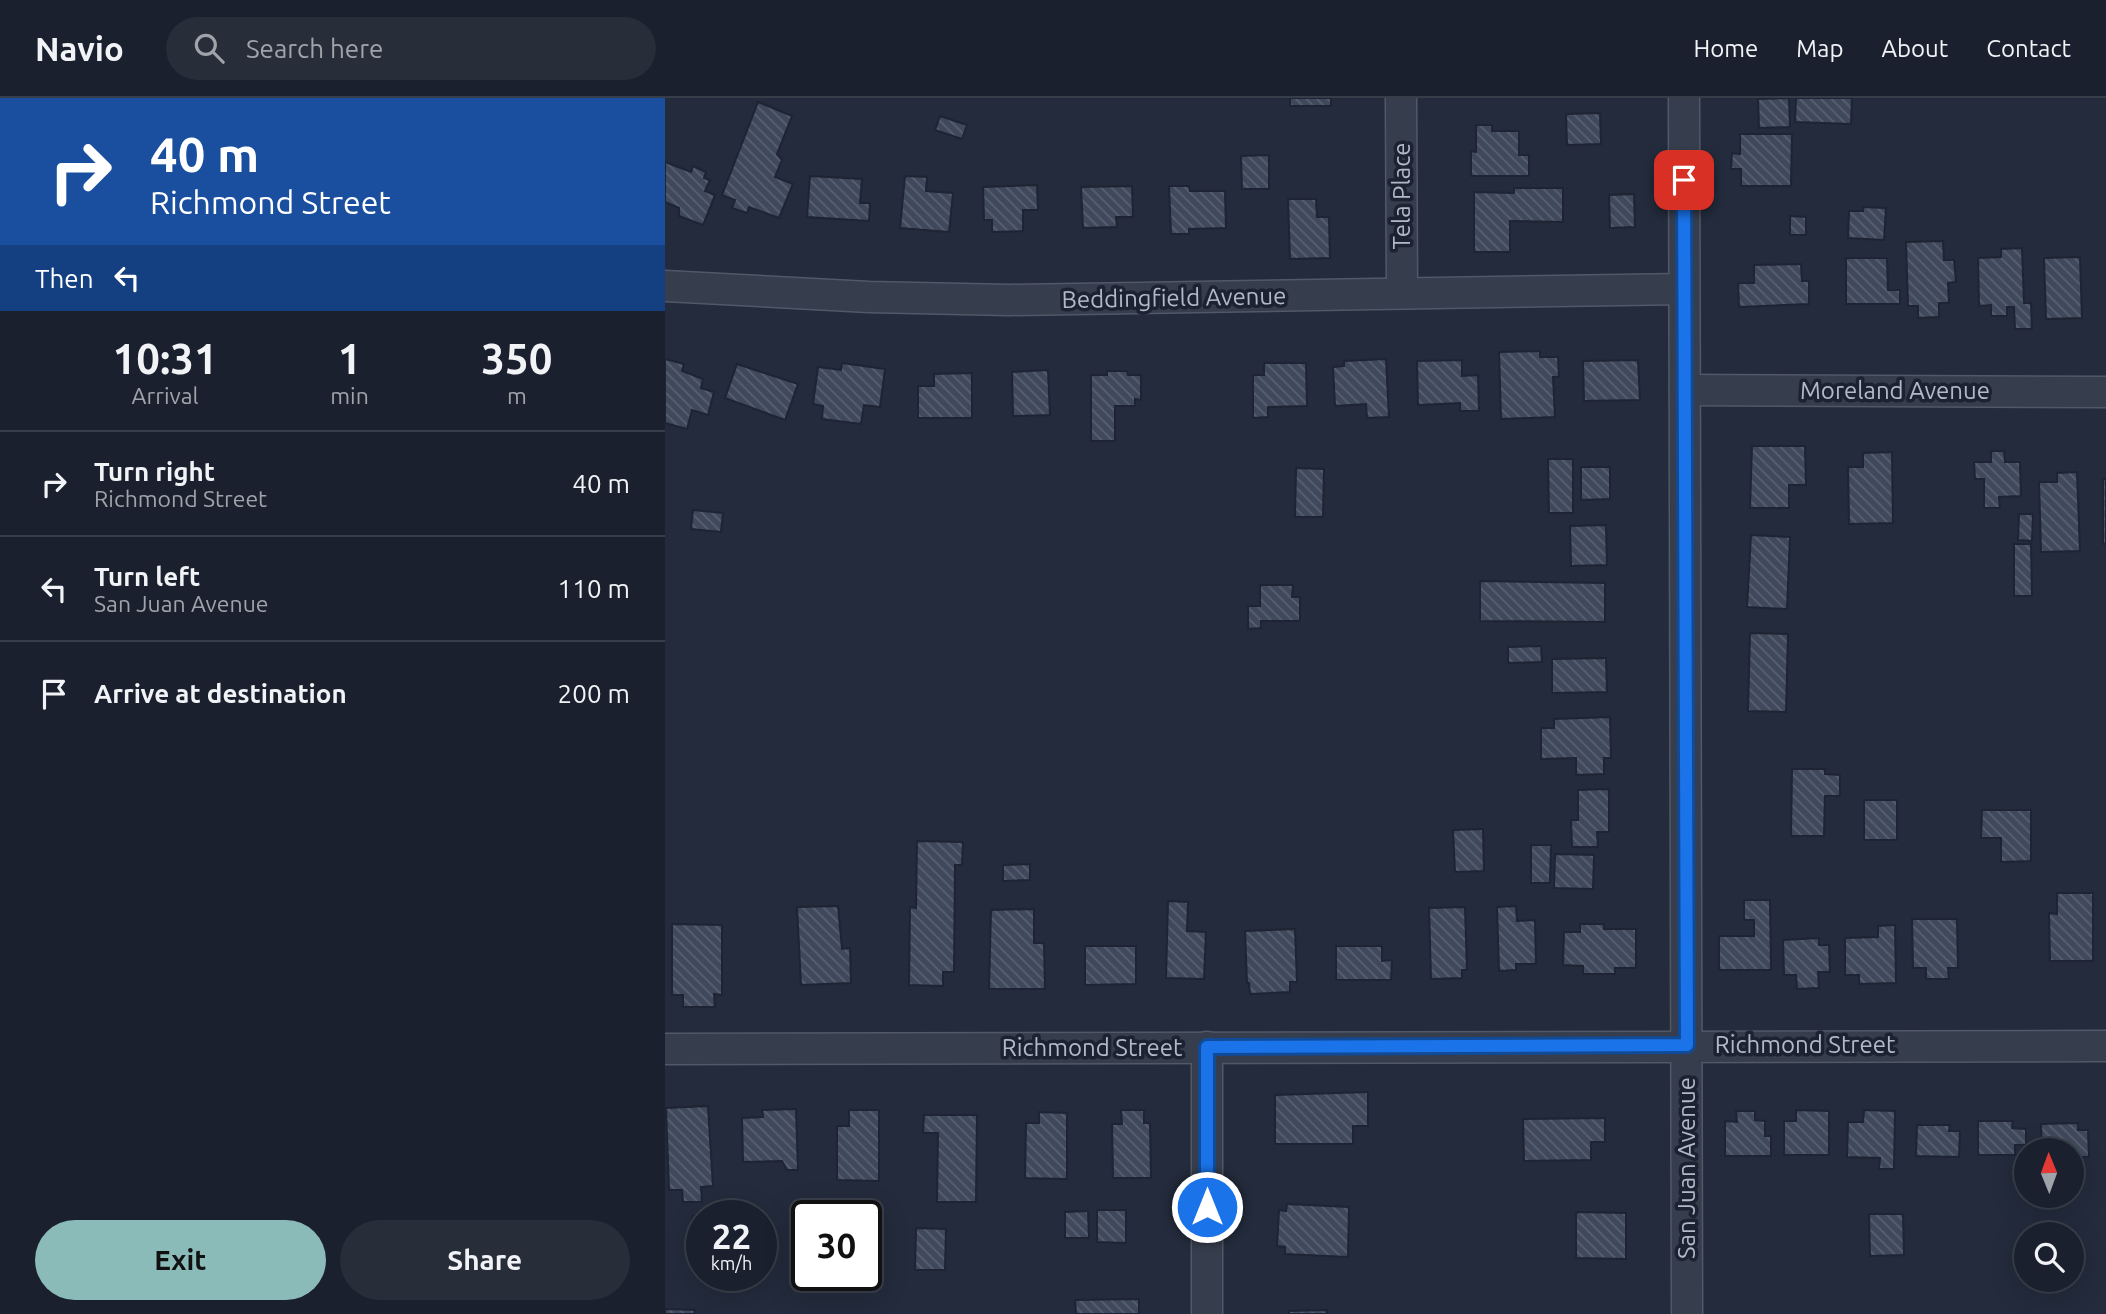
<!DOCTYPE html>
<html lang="en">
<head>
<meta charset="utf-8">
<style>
	body { margin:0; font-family:Ubuntu,sans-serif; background:#272d39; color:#f1f3f6; height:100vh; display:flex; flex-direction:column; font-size:26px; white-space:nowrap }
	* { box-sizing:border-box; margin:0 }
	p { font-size:23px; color:#9fa3aa }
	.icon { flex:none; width:38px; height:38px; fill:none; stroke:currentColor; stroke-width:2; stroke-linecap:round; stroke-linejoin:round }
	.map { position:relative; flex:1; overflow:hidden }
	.sheet { display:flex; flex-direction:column; background:#1a202d; width:665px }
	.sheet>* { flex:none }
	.top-card { background:#1a4fa0; color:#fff; overflow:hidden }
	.needle { width:46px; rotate:359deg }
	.controls { position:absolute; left:1349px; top:1040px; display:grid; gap:14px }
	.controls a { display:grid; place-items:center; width:70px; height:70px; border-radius:50%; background:#1a202d; box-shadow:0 7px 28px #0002,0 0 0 2px #383e49; font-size:35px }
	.speed { position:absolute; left:21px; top:1102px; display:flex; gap:14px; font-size:35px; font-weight:700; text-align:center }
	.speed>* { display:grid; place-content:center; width:91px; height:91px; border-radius:50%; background:#1a202d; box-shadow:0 7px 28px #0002,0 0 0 2px #383e49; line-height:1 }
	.speed small { font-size:18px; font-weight:400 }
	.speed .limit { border:4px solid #111; border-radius:10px; background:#fff; color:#111 }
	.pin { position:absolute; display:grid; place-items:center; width:60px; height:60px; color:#fff; margin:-30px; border-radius:14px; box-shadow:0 4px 10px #0006 }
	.me { position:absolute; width:77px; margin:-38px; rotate:0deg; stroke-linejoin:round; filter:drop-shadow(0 0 5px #0008) }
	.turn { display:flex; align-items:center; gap:24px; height:147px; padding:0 35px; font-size:32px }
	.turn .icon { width:91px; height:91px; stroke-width:2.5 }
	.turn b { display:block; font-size:49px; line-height:60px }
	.then { display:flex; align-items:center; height:66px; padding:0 35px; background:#0003; gap:14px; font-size:26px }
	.eta { display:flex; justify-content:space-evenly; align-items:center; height:119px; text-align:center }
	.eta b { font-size:42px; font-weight:600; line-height:49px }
	.button { display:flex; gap:14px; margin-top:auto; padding:14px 35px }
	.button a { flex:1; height:80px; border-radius:42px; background:#8bbbb9; color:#111; font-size:28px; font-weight:600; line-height:80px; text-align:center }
	.button a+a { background:#272d39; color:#f1f3f6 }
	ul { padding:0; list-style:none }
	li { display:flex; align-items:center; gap:21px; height:105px; padding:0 35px; border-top:2px solid #383e49 }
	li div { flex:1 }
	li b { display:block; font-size:26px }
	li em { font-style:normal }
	header { display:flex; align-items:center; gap:42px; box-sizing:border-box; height:98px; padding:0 35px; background:#1a202d; border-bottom:2px solid #383e49 }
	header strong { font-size:33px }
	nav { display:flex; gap:38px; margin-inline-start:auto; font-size:24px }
	.search { width:490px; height:63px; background:#272d39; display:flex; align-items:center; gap:18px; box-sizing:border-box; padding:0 24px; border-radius:38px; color:#9fa3aa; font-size:26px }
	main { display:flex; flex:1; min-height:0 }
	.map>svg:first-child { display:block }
	.building { fill:url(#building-back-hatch); stroke:#1e2433; stroke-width:2 }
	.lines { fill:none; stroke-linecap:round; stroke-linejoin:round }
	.minor-casing { stroke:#525867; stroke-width:33 }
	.minor { stroke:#363d4c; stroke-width:30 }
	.route-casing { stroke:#114b97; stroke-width:18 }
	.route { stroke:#1a73e8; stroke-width:12 }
	.labels { text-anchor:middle; stroke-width:7; stroke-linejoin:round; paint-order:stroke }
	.street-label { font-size:24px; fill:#b2b8c8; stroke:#1c2231 }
</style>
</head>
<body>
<header>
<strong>Navio</strong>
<div class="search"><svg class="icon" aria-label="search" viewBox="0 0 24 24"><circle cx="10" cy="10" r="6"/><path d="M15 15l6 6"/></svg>Search here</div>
<nav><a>Home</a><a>Map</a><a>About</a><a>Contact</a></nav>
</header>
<main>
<section class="sheet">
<div class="top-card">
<div class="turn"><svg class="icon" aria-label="right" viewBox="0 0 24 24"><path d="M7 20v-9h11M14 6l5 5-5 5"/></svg><div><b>40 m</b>Richmond Street</div></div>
<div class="then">Then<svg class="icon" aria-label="left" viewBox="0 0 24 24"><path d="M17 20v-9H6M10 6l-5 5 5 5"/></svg></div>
</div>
<div class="eta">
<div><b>10:31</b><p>Arrival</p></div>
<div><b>1</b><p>min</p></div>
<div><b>350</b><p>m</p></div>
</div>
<ul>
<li><svg class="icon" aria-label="right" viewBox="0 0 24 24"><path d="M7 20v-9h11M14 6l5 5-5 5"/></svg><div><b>Turn right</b><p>Richmond Street</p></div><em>40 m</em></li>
<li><svg class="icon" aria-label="left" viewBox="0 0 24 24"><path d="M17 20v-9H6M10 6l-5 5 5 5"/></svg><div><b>Turn left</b><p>San Juan Avenue</p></div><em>110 m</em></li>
<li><svg class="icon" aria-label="arrive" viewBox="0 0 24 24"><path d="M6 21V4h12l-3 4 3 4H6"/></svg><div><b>Arrive at destination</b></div><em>200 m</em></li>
</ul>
<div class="button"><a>Exit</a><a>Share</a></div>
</section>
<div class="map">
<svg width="1441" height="1216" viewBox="0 0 1441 1216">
	<defs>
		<pattern id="building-back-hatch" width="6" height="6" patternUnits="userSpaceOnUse" patternTransform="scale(1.75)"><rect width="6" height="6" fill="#3f495b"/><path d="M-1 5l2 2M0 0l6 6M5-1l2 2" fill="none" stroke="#586171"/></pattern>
	</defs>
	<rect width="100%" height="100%" fill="#232b3c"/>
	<g class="building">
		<rect x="625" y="0" width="41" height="8"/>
		<path d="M1124 0 1125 29 1094 30 1093 1Z"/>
		<path d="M1131 0H1187L1186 26 1130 24Z"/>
		<path d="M93 4 127 18 112 56 117 62 110 79 128 86 114 120 84 109 82 115 67 110 70 102 57 97Z"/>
		<path d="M935 15 936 46 902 47 901 16Z"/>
		<path d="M275 18 302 27 297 41 270 32Z"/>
		<path d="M811 27H827V33H854V57H864V78H806V53L811 54Z"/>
		<path d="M1075 36H1127L1126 88H1076V71H1066L1067 55 1075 56Z"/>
		<path d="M604 57V91H577L576 58Z"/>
		<path d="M0 64 26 74 28 68 41 74 39 80 45 82 40 93 50 97 38 127 14 118V110L0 104Z"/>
		<path d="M145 78 197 81 195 105H205L204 123 142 119Z"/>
		<path d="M240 78 262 79 261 93 288 95 284 134 235 130Z"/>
		<path d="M372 87 373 112H358V133L327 134V122H319L318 89Z"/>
		<path d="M467 88 468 119H451L452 129 418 130 416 89Z"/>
		<path d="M504 88H524L525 93H560L561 130 524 131V136H506Z"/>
		<path d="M849 90H898V124L845 123V154H809V94L849 95Z"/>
		<path d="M969 96 970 129 945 130 944 97Z"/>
		<path d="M623 101H651L652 119H664L665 160 625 161Z"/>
		<path d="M1198 109 1221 110 1219 142 1183 140 1184 113H1198Z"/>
		<path d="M1125 118 1141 119V137H1125Z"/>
		<path d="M1278 143 1279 162H1289L1291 184 1283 185 1284 205H1274V219L1253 220V208H1243L1241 144Z"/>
		<path d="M1357 150 1359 205H1366L1367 231H1350L1349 209H1342V218H1326V207L1314 208 1313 160 1336 159V151Z"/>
		<path d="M1415 159 1417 220 1381 221 1379 160Z"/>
		<path d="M1181 160H1222L1223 192H1235V206H1181Z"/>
		<path d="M1136 166 1137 183H1144V206L1074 209 1073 185H1089V167Z"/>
		<path d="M875 253V259H893L894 279H888L890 319 836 321 834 254Z"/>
		<path d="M0 261 19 266 17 273 38 281 36 290 49 294 43 317 27 312 22 331 0 325Z"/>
		<path d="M721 261 724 319 702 320 701 306 670 308 668 269 679 268V263Z"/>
		<path d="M797 262V278L813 277 814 313H795V305L753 307 752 263Z"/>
		<path d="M973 262 975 302 919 303 918 263Z"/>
		<path d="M177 265 220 271 215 309 199 307 196 326 157 321 158 308 148 306 153 269 176 272Z"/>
		<path d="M599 265H641L642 308 603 309V319L588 320V277H599Z"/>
		<path d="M72 266 133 286 120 322 60 300Z"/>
		<path d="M383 272 385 317 348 318 347 274Z"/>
		<path d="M442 273H462L463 277H476V302L470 301V308H450V343H426V277H442Z"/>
		<path d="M307 275V320H253V288H269V276Z"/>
		<path d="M1087 348H1140L1141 387H1124V410H1085Z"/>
		<path d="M1326 353H1339L1340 364H1355L1356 398 1334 399 1335 410H1319V381H1310L1309 364H1326Z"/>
		<path d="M1227 354 1228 425 1184 426 1183 369H1198V355Z"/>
		<path d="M883 361H908V415H884Z"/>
		<path d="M916 369H945V401L916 402Z"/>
		<path d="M631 370 659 371 658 419H630Z"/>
		<path d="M1412 374 1415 453 1376 454 1374 384H1392V375Z"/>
		<rect x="1438" y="381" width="3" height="65"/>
		<path d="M28 412 58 415 56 434 26 431Z"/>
		<path d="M1354 416H1368L1367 443 1353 442Z"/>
		<path d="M941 427 942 467 906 468 905 428Z"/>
		<path d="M1086 437 1125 439 1122 511 1082 509Z"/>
		<path d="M1349 446H1366L1367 498H1349Z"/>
		<path d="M815 483 940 485V524L815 523Z"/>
		<path d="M595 487H628L627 499H635V523H596V530L583 531V508H595Z"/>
		<path d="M1085 535 1123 536 1121 614 1083 613Z"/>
		<path d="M876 548 877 564 843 565V549Z"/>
		<path d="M941 560 942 594 887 595V561Z"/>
		<path d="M945 619 946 660H939V676L911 677V660L876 661V630H889V621Z"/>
		<path d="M1127 671H1160V676L1175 677V698H1160L1159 738H1126Z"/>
		<path d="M944 691V734H932L933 749H907L906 722H913V692Z"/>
		<rect x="1199" y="702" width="33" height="40"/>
		<path d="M1317 712H1366V763L1336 764V740H1316Z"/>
		<path d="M818 731 819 773 790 774 788 732Z"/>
		<path d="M252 743 298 744 297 767H290L289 874H278V888L244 887 245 809 251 810Z"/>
		<path d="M866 747H886L885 785H866Z"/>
		<path d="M890 756 929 757 928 791 889 790Z"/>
		<path d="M365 766V782L338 783V767Z"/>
		<path d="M1392 795H1428V863H1385L1384 815 1392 816Z"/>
		<path d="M1079 802H1105L1106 872H1054V838H1089V822H1079Z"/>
		<path d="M503 803 523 804 522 833 541 834 539 881 501 880Z"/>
		<path d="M173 808 177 851 185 850 186 885 136 887 132 809Z"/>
		<path d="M851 808 852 823 870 822 871 866H851V872L834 873 832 809Z"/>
		<path d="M800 809 802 872H797V880L766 881 764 810Z"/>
		<path d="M369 811V845H379L380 891H324L326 812Z"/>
		<path d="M1247 821H1292L1293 870H1283L1284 881H1261V870H1248Z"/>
		<path d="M7 826 57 827V897L49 896 50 909H18V897H7Z"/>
		<path d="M915 826H939V831H971V870H950V876H918V868L898 867 899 834H915Z"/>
		<path d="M1230 827 1231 885 1194 886V877H1180V840L1213 839V828Z"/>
		<path d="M630 831 632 884H625V894L585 896 584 885H582L580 833Z"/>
		<path d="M1154 840V847H1164L1165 874H1153L1154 890 1132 891 1131 877H1119L1118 842Z"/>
		<path d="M420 848H471V886L420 887Z"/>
		<path d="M671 848H717V863L727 862 726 882H671Z"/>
		<path d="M703 994V1028H688V1046H610V997Z"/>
		<path d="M43 1008 48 1088 36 1089 37 1104H18L17 1092H4L1 1010Z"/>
		<path d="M131 1011 133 1072H122L117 1063 78 1064 77 1020 98 1019 97 1012Z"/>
		<path d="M184 1012H214V1083L172 1082V1028H184Z"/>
		<path d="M456 1012H479V1025H485L486 1080H448L447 1026H457Z"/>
		<path d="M1131 1012 1164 1013V1057H1119V1023H1131Z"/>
		<path d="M1199 1012 1230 1013 1229 1071H1214L1215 1060 1182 1059 1183 1024H1198Z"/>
		<path d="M1071 1013H1090V1022L1100 1023V1038H1106V1058H1060V1023L1072 1024Z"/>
		<path d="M374 1014 402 1015V1081L360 1080 361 1025H374Z"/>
		<path d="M259 1017H312L311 1104H272L273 1035H258Z"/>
		<path d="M940 1020V1044H926V1062L859 1063 858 1021Z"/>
		<path d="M1313 1023H1348L1347 1030 1361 1031V1047H1350V1057H1313Z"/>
		<path d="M1413 1025V1032H1423L1424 1059H1407V1052H1377L1376 1026Z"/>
		<path d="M1252 1027H1285L1284 1033H1295L1294 1059 1251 1058Z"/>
		<path d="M622 1106 684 1109 683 1159 620 1156V1149L612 1148 614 1112 621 1113Z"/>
		<path d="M432 1112H461V1145L432 1144Z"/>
		<path d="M423 1113 424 1140H400V1114Z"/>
		<path d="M911 1114 961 1115V1161L911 1160Z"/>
		<path d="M1204 1116H1238L1239 1157 1205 1158Z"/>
		<path d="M27 1118H37V1146L27 1147Z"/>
		<path d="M127 1118H145H142V1151H128Z"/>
		<path d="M251 1130 281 1131 280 1172H250Z"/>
		<path d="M474 1201V1216H411L410 1202Z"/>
		<path d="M0 1211 30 1212 29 1216H0Z"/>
		<path d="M662 1212V1216H624V1213Z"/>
	</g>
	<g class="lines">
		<defs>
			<g id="minor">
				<path d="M736 0 737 195"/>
				<path d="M1019 0 1022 1216"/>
				<path d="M0 188 204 199 344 202 1019 191"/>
				<path d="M1020 292 1441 294"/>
				<path d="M542 949V1216"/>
				<path d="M0 951 1441 948"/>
			</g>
		</defs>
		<use href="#minor" class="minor-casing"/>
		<use href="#minor" class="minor"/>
	</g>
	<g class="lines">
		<defs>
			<path id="route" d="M542 1109V949L1022 947 1019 82"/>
		</defs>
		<use href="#route" class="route-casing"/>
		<use href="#route" class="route"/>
	</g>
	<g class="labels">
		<g class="street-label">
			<text transform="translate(737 98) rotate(-90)" y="8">Tela Place</text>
			<text transform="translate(509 200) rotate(-1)" y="8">Beddingfield Avenue</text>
			<text x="1230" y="301">Moreland Avenue</text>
			<text x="1140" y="955">Richmond Street</text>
			<text x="427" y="958">Richmond Street</text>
			<text transform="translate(1022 1070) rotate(-90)" y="8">San Juan Avenue</text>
		</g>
	</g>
</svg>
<div class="controls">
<a><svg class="needle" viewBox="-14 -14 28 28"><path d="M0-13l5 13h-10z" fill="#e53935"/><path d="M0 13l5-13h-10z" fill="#9fa3aa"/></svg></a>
<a><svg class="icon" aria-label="search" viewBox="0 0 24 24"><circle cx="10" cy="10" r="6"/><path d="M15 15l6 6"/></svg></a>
</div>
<div class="speed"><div>22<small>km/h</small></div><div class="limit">30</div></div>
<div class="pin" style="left:1019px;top:82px;background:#d93025"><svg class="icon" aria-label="arrive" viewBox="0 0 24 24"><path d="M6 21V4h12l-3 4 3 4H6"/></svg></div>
<svg class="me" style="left:542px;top:1109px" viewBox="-20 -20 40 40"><circle r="17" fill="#1a73e8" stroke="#fff" stroke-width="3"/><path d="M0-11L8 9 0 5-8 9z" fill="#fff"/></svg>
</div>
</main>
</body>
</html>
